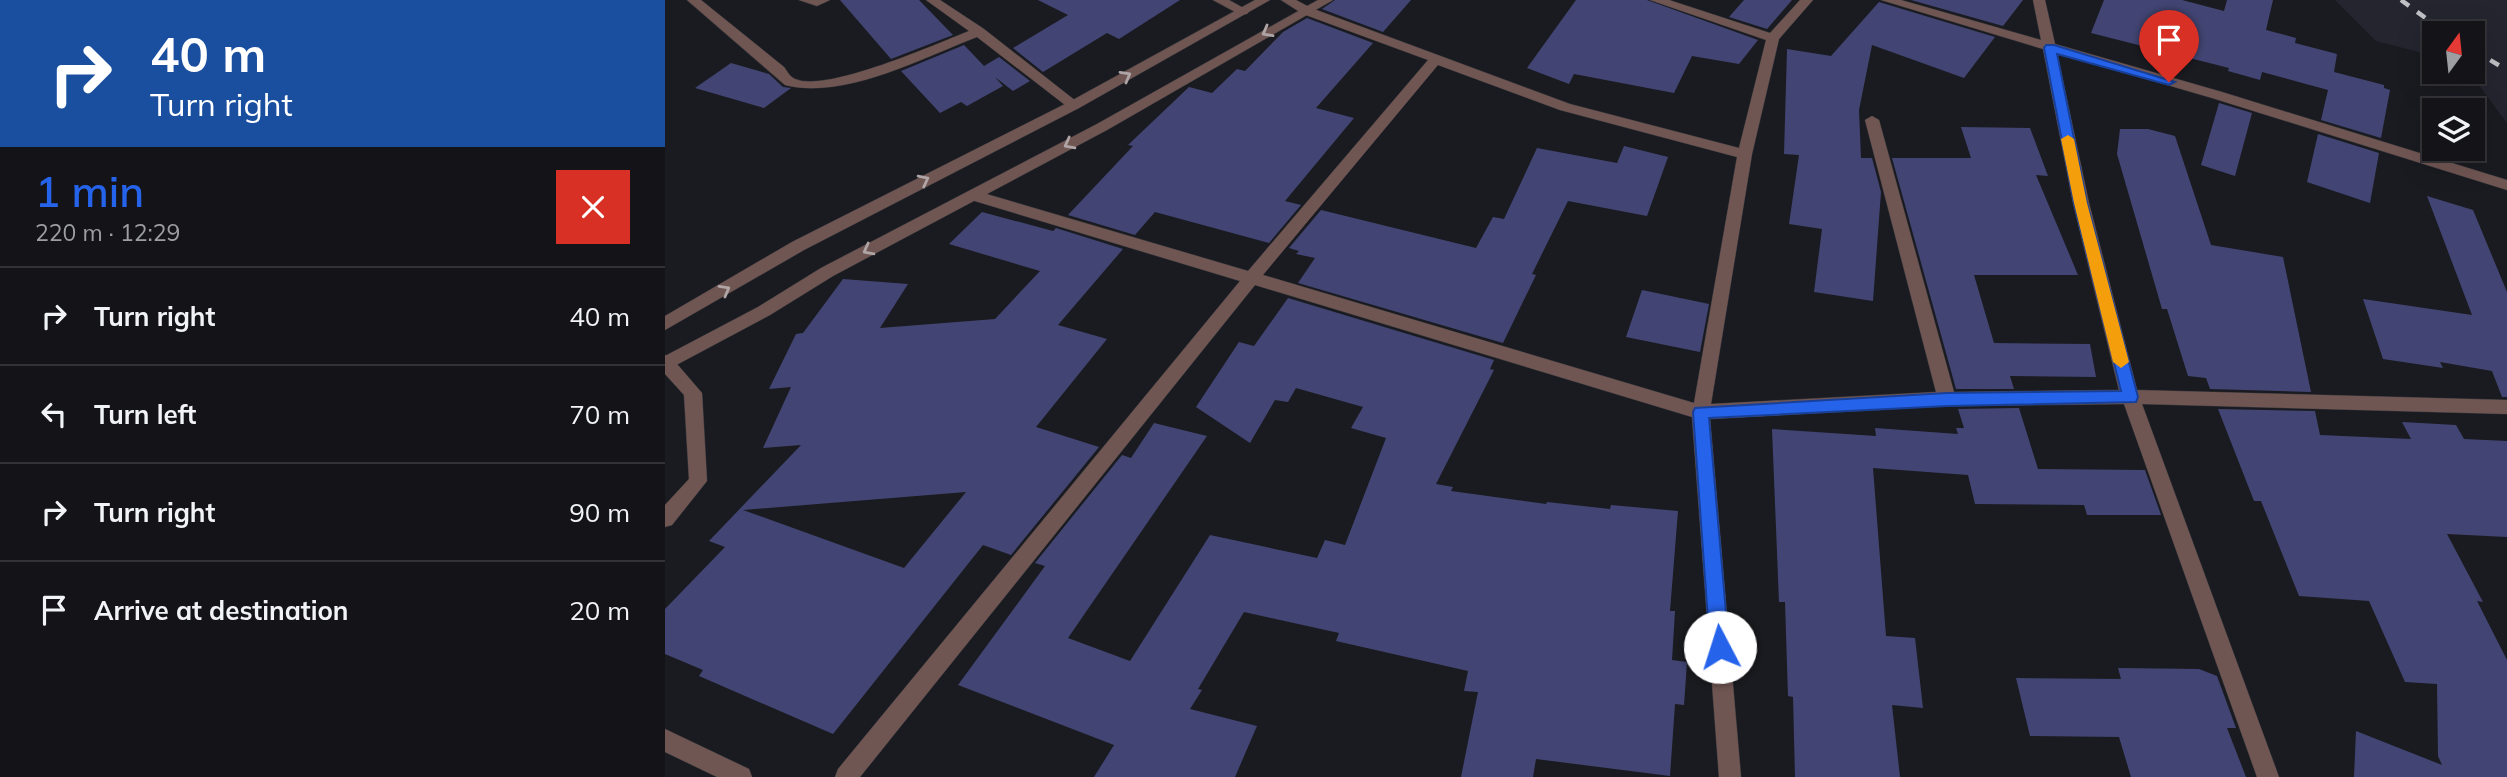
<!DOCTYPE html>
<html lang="en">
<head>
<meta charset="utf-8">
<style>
	body { margin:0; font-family:Mulish,sans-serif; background:#212125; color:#f1f3f6; height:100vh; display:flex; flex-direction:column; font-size:26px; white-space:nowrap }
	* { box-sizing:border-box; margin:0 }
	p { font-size:23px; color:#9d9ea2 }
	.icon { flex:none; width:38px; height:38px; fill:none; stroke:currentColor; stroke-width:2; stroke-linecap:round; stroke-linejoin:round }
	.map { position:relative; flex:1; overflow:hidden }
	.panel { display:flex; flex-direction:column; background:#141418; width:665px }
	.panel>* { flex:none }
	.hud { background:#1a4fa0; color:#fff; overflow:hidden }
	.needle { width:46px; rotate:15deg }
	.fabs { position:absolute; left:1757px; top:21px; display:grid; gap:14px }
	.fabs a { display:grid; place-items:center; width:63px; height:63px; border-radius:0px; background:#141418; box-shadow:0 7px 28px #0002,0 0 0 2px #333337; font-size:35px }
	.pin { position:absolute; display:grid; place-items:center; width:60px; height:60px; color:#fff; margin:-72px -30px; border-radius:50% 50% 50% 0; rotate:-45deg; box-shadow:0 0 7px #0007 }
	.pin .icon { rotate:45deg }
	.me { position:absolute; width:77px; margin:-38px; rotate:355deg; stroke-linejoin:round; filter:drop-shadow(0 0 5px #0008) }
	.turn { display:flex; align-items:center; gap:24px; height:147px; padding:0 35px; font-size:32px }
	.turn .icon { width:91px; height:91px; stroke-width:2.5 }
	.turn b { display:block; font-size:49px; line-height:60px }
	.round { display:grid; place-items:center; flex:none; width:74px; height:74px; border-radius:0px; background:#212125 }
	.headline { display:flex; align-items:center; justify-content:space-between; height:119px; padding:0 35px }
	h1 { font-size:42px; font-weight:600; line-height:52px; color:#2563eb }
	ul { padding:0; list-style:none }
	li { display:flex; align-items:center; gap:21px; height:98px; padding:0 35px; border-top:2px solid #333337 }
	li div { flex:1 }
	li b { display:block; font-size:26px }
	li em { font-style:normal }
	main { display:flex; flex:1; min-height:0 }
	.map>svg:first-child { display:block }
	.built { fill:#24252f }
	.building { fill:#424573; fill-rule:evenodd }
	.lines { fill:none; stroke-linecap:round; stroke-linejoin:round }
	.service-casing { stroke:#36373c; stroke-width:1 }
	.minor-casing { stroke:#36373c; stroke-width:1 }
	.tertiary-casing { stroke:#36373c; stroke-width:1 }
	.service { fill:#705653; fill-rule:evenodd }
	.minor { fill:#705653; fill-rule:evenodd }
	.tertiary { fill:#705653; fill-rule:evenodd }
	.rail { stroke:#bfc0c4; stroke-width:4.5; stroke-dasharray:10 10; stroke-linecap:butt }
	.oneway { stroke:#b0a5a6 }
	.route { fill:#2563eb; stroke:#184099; stroke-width:2 }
	.slow { fill:#f59e0b }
</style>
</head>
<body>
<main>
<section class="panel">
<div class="hud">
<div class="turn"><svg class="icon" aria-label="right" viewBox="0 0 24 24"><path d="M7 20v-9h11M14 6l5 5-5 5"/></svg><div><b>40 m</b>Turn right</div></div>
</div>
<div class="headline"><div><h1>1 min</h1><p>220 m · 12:29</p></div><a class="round" style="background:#d93025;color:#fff"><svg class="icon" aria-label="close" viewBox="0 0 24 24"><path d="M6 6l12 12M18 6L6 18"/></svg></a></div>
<ul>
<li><svg class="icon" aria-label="right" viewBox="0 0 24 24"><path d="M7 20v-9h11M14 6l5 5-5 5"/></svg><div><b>Turn right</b></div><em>40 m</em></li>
<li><svg class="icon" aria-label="left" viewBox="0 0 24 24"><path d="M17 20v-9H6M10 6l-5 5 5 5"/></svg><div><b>Turn left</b></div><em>70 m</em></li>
<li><svg class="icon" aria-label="right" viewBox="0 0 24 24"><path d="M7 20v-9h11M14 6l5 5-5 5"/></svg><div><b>Turn right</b></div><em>90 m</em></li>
<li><svg class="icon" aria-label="arrive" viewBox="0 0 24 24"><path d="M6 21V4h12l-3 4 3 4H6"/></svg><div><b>Arrive at destination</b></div><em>20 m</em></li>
</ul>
</section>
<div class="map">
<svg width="1842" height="777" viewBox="0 0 1842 777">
	<rect width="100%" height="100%" fill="#1a1b20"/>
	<path class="built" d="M1670 0H1842V123L1804 72H1808V33H1769V56L1711 41Z"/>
	<g class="building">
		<path d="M175 0H254L288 35 226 59Z"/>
		<path d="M373 0H515L454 39 442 33 378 72 348 48 403 15Z"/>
		<path d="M670 0H746L718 32 657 9Z"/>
		<path d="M911 0H982L1093 40 1074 64 1027 56 1009 93 909 74 904 84 862 68Z"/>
		<path d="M1079 0H1127L1102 29 1064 17Z"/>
		<path d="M1246 0H1358L1338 26Z"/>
		<path d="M1439 0H1517L1559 11 1562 0H1608L1601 30 1631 38 1630 43 1672 54 1669 72 1719 85V88L1725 90 1716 138 1656 120 1663 90 1597 72 1595 80 1563 71 1564 68 1426 33Z"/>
		<path d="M1214 2 1330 37 1299 78 1207 45 1194 110 1196 158H1207L1216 192 1208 301 1149 292 1157 229 1124 224 1134 155 1119 154 1122 49 1166 56Z"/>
		<path d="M642 18 708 43 651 108 689 118 620 201 636 205 604 243 490 212 470 235 403 215 468 146 463 145 524 87 547 93 572 69 580 71 618 32Z"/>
		<path d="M299 45 319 66 334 57 365 81 348 91 330 77 338 86 302 106 296 102 275 113 236 71Z"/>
		<path d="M66 63 104 74 118 87 126 88 99 108 30 88Z"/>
		<path d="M1554 103 1587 113 1570 176 1536 165Z"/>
		<path d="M1296 127 1365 128 1383 176 1371 175 1413 275H1309L1329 343 1425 344 1431 377 1345 376 1349 389H1291L1227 158H1306Z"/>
		<path d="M1455 129H1483L1510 136 1546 245 1618 257 1646 392 1545 389 1541 378 1523 376 1502 309H1497L1452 154Z"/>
		<path d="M1653 134 1714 153 1705 203 1642 182Z"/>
		<path d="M959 146 1003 157 982 216 903 201 867 274 871 275 838 343 633 283 650 258 631 254 634 251 624 248 656 210 811 248 828 217 839 219 872 148 952 163Z"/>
		<path d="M1762 196 1808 210 1842 292V397H1837L1827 371 1775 362 1778 368 1718 359 1698 299 1807 315Z"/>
		<path d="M317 212 388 231 391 228 458 249 393 325 442 339 371 427 434 447 346 555 318 545 168 734 34 676 38 670 0 654V609L60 547 44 541 136 445 98 448 126 387 104 389 131 334 138 333 178 279 243 284 215 328 330 319 375 271 284 244ZM301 492 239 568 78 510Z"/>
		<path d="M977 290 1044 304 1035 352 961 337Z"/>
		<path d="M623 298 829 360 825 369 829 370 771 484 788 487 786 491 881 504 882 502 945 509 946 505 1013 511 1005 611H1010L1007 660 1022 662 1019 705 1010 704 1005 776 871 759 868 777H796L813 692 799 691 803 671 671 641 674 633 579 612 533 689 537 690 525 709 592 726 570 777H429L449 745 293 685 380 566 370 563 457 455 466 458 489 423 542 436 403 638 465 661 545 535 652 558 660 540 680 545 721 438 686 428 698 407 631 388 623 402 610 400 585 443 531 407 574 342 589 346Z"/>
		<path d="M1354 408 1373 469 1480 470 1496 515H1422L1419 505 1310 504 1303 475 1208 468 1221 636 1250 638 1258 708 1227 705 1235 777H1130L1128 697 1123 696 1120 602H1114L1107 429 1211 436 1210 428 1293 434 1291 428H1299L1293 409Z"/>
		<path d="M1553 409 1650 411 1655 435 1746 439 1737 422 1791 425 1799 439 1842 441V537L1782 534 1818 602 1812 601 1842 660V777H1689L1691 731 1777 765 1773 756 1772 684 1740 682 1704 601 1634 596 1596 501H1589Z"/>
		<path d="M1453 668 1534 669 1552 676 1571 728H1562L1581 777H1466L1454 737 1365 736 1351 678 1456 679Z"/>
	</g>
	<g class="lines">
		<defs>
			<path id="service" d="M548 0H564L584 11 582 14H574Z"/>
			<g id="minor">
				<path d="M22 0H36L119 67C122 71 125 77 130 79 161 93 271 44 304 31L261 0H275L319 29 416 105 409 109 404 108 312 37C257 58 179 100 120 85Z"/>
				<path d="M134 0H165L152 6Z"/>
				<path d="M616 0H631L646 8 905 104 1074 148 1101 40 985 0H1004L1105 33 1135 0H1148L1114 39 1087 154 1046 404 1271 392 1200 120 1207 116 1214 120 1289 392 1454 390 1408 203 1378 49 1216 0H1236L1376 40 1368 0H1380L1390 44 1557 92 1842 180V190L1547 98 1392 53 1424 203 1472 390 1842 400V414L1477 404 1614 777H1592L1459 404 1282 406 1045 419 1076 777H1054L1027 417 590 285 195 777H170L173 769 575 281 303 199 301 195 308 190 583 271 763 60 638 14ZM773 65 895 110 1072 157 1029 403 598 275Z"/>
				<path d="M0 355 6 357 37 393 42 481 7 525 0 527V505L24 479 19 395 0 374Z"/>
				<path d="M0 729 84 769 87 777H52L0 752Z"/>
			</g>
			<g id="tertiary">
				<path d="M590 0H605L414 108 139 250 0 330V316L127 242 404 102Z"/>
				<path d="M653 0H668L442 130 168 276 105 315 0 371V356L93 307 156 268 432 124Z"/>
			</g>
		</defs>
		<use href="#service" class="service-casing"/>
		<use href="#minor" class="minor-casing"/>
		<use href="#tertiary" class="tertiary-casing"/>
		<use href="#service" class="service"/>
		<use href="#minor" class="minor"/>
		<use href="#tertiary" class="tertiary"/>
		<g class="rail">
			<path d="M1736 0 1781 33"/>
			<path d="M1808 50 1842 70"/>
		</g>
	</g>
	<defs><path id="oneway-chevron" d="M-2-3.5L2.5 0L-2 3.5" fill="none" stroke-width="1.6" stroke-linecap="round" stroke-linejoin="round" transform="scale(1.75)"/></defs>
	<g class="oneway">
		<use href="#oneway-chevron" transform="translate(602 32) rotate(151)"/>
		<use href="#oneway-chevron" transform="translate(461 76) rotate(-29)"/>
		<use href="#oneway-chevron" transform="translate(404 144) rotate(152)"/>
		<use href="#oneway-chevron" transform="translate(259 180) rotate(-27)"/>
		<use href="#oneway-chevron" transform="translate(203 250) rotate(152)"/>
		<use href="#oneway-chevron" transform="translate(60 290) rotate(-29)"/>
	</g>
	<path class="route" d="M1381 45H1389L1510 82 1504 85 1392 54 1422 203 1473 397 1471 402 1282 406 1044 418 1064 647 1061 653 1055 656 1048 653 1045 647 1028 412 1030 408 1282 393 1456 391 1409 203 1379 48Z"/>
	<path class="slow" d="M1403 135 1409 139 1422 203 1464 362 1456 368 1448 362 1409 203 1396 139Z"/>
</svg>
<div class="fabs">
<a><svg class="needle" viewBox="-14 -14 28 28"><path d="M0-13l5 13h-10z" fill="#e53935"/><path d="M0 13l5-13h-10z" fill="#9d9ea2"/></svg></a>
<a><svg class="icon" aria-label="layers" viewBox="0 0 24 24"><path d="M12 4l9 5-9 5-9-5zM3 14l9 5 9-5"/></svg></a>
</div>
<div class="pin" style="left:1504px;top:82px;background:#d93025"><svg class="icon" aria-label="arrive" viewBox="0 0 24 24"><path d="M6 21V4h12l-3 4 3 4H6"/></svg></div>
<svg class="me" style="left:1055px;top:647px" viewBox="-20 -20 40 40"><circle r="19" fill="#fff"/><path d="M0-13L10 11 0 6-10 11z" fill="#2563eb"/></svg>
</div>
</main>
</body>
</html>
